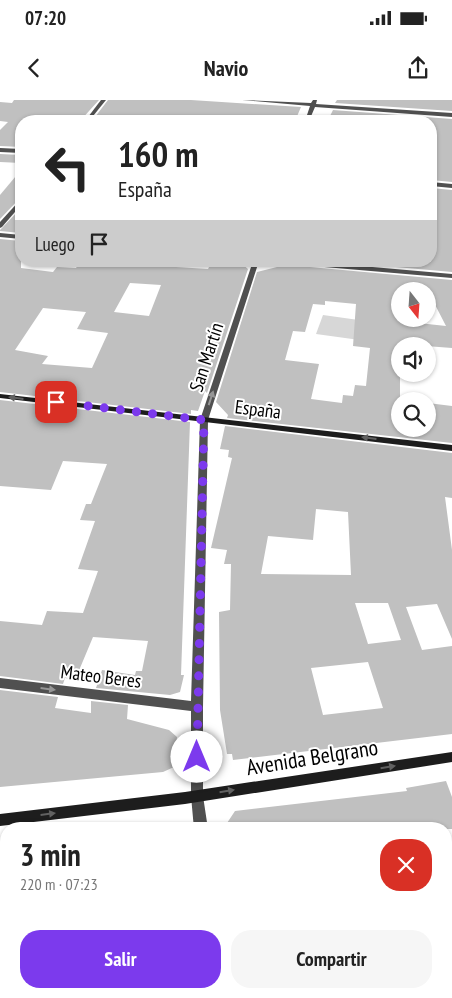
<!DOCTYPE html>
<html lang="es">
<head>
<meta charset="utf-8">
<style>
	body { margin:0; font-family:"PT Sans Narrow",sans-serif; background:#f6f6f6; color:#222; height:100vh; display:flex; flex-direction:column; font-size:19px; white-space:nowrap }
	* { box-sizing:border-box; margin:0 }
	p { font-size:16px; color:#767676 }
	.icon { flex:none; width:28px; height:28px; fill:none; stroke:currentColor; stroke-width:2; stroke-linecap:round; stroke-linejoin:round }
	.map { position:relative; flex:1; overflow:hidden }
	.drawer { position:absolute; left:0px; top:722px; width:452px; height:176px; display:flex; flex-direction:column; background:#fff; border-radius:20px 20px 0 0; box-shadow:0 1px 4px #0004 }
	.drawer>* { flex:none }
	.hud { position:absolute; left:15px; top:15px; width:422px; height:152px; border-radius:20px; box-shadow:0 1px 4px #0004; background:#fff; color:#222; overflow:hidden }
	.needle { width:32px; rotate:163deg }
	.tools { position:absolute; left:391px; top:182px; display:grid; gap:10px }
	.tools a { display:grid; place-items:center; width:45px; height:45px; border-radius:50%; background:#fff; box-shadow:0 1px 4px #0004; font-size:25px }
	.pin { position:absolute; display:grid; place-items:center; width:42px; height:42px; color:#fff; margin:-21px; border-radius:10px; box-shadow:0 2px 8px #0006 }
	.me { position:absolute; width:55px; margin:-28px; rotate:0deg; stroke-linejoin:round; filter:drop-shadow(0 0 4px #0008) }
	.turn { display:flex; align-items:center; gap:18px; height:105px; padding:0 20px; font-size:22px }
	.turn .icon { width:65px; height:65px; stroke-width:2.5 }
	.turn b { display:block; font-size:35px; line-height:42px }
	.then { display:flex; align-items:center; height:48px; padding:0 20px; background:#0003; gap:10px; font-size:19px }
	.round { display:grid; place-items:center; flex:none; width:52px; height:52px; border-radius:20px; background:#f6f6f6 }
	.overview { display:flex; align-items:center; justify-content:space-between; height:85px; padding:0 20px }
	h1 { font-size:30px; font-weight:700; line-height:38px }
	.primary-button { display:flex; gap:10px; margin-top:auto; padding:10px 20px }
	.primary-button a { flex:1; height:58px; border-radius:20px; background:#7c3aed; color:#fff; font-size:20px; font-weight:700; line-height:58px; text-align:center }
	.primary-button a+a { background:#f6f6f6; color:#222 }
	.status { display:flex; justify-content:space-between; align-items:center; height:35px; padding:0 25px; background:#fff; direction:ltr }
	.status svg { height:14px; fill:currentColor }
	header { display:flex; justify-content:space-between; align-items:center; height:65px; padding:0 20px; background:#fff; font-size:22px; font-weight:700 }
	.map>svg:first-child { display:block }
	.green { fill:#d7d7d7 }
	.building { fill:#c0c0c0; fill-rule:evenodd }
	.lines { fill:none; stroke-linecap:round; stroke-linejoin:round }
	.street { fill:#505050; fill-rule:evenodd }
	.secondary { fill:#1d1d1d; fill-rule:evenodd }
	.oneway { fill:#616161 }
	.oneway2 { fill:#969696 }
	.route { stroke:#7c3aed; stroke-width:9; stroke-dasharray:0 16.2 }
	.labels { text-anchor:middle; stroke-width:4; stroke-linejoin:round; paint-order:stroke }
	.street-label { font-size:19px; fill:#000; stroke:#fff }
	.near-street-label { font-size:22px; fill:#000; stroke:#fff }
</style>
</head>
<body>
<div class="status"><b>07:20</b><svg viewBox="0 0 49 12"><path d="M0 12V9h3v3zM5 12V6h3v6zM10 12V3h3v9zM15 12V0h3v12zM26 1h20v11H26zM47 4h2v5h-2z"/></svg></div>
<header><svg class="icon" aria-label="back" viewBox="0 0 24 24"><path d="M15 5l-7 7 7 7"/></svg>Navio<svg class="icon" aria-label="share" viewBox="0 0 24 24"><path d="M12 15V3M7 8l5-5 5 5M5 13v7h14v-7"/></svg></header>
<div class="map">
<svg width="452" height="898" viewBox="0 0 452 898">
	<rect width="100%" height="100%" fill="#fff"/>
	<path class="green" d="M323 215 380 223 374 242 316 234Z"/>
	<g class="building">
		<path d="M14 0H99L80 21H21V47L0 46V30L8 22 0 21V2L12 3Z"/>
		<path d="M108 0H191L301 7 295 21 176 19 174 21H161L95 17Z"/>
		<path d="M337 0H452V11L335 3Z"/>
		<path d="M333 10 452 19V82L431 80V21H376L330 16Z"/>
		<path d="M0 54 21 55V63L0 62Z"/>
		<path d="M21 70V97L0 119V95Z"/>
		<path d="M431 88 452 90V172L328 161 431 162Z"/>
		<path d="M21 108V133L0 131V130Z"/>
		<path d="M0 139 21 141V168L53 172 57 167 76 168 81 161H179L176 167 208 169 211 163H223L242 164 248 169 207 293 205 291 198 311 191 310V314L0 292ZM130 183 161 185 149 216 114 212ZM43 208 86 212 77 229 108 233 92 268 42 264 48 256 15 250Z"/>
		<path d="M277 164 452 180V248L400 244V299L415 301H400V329H428V303L452 306V343L227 318 228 315 216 302 257 172 277 167ZM400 191H428L446 226 400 221ZM325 201 356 204 353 246 370 248 366 286 355 285 353 296 343 295 342 303 311 299 319 264 285 260 293 231 305 232 313 204 325 205Z"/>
		<path d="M0 300 190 322 181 575H184L180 592 170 595 96 588 102 570 135 575 136 571H142L148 541 93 537 75 580 65 578 63 584 0 576V521L42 525 47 511 83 513 98 471 78 469 95 421 80 420 86 404H91L107 364 63 361 51 390 0 386Z"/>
		<path d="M225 326 452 353V398L445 397 452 450V539L437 504 406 507 422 550 452 546V634L233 660 232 654H227L220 610 219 512 230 510 231 464H224L227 450 211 448 232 358 228 357 229 350 220 349ZM316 409 348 412 351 475 261 474 268 436 313 440ZM355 503H388L401 540 368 544ZM368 562 383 608 323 615 311 568Z"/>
		<path d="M0 590 58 597 55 608 91 613V601L128 605 127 619 169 630 177 637 174 667 163 672 0 687Z"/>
		<path d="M446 681 452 697V729H223L235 711 407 691 406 688Z"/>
	</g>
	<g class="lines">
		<g class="street">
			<path d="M101 0H106L89 21H85Z"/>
			<path d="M242 0 311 3 313 0H317L316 4 452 13V17L315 7 309 21H305L310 6Z"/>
			<path d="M0 48 21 49V53L0 52Z"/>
			<path d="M431 82 452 84V88L431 86Z"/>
			<path d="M21 99V105L2 127 0 128V122Z"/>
			<path d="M0 133 21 135V139L0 137Z"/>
			<path d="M253 161H259L208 320 203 607V696L208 729H194L191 696V611L0 588V578L191 601 200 320Z"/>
			<path d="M275 161H304L452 174V178L278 163Z"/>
			<rect x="215" y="892" width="16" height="6"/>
		</g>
		<g class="secondary">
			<path d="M0 294 452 345V351L0 298Z"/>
			<path d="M452 652V662L185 704 0 726V714L185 692Z"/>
		</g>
	</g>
	<defs><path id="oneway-solid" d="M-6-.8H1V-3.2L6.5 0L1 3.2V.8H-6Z" transform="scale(1.25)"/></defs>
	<g class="oneway">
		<use href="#oneway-solid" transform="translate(16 298) rotate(-173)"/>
		<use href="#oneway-solid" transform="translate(369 338) rotate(-173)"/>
		<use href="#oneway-solid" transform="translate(388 667) rotate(-9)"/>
		<use href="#oneway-solid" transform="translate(227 691) rotate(-9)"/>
		<use href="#oneway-solid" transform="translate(48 714) rotate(-7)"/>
	</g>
	<g class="oneway2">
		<use href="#oneway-solid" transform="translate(211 298) rotate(-72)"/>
		<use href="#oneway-solid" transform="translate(48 589) rotate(7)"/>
	</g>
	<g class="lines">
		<path class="route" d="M56 302 204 320 197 657"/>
	</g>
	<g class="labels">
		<g class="street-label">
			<text transform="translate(206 257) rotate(-72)" y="7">San Martín</text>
			<text transform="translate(258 309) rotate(7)" y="7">España</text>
			<text transform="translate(101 576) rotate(7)" y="7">Mateo Beres</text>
		</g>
		<g class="near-street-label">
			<text transform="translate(312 657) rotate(-9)" y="8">Avenida Belgrano</text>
		</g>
	</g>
</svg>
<div class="tools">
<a><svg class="needle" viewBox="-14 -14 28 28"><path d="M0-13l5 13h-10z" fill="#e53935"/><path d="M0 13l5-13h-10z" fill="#767676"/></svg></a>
<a><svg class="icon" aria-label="sound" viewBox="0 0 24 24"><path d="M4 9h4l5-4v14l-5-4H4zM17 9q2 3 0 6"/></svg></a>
<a><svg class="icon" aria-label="search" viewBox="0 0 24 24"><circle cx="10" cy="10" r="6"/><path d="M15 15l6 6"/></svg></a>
</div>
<div class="pin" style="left:56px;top:302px;background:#d93025"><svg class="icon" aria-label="arrive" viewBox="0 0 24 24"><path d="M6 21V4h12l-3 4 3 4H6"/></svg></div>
<svg class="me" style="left:197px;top:657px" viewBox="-20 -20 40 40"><circle r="19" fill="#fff"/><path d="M0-13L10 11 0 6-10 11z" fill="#7c3aed"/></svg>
<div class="hud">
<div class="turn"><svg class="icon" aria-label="left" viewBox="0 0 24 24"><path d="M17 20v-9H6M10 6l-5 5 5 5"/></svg><div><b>160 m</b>España</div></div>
<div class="then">Luego<svg class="icon" aria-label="arrive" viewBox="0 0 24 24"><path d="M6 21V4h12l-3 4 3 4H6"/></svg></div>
</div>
<section class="drawer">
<div class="overview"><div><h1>3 min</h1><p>220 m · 07:23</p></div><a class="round" style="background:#d93025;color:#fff"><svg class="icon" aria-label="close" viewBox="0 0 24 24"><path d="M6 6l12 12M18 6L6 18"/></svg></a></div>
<div class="primary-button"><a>Salir</a><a>Compartir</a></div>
</section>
</div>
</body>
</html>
